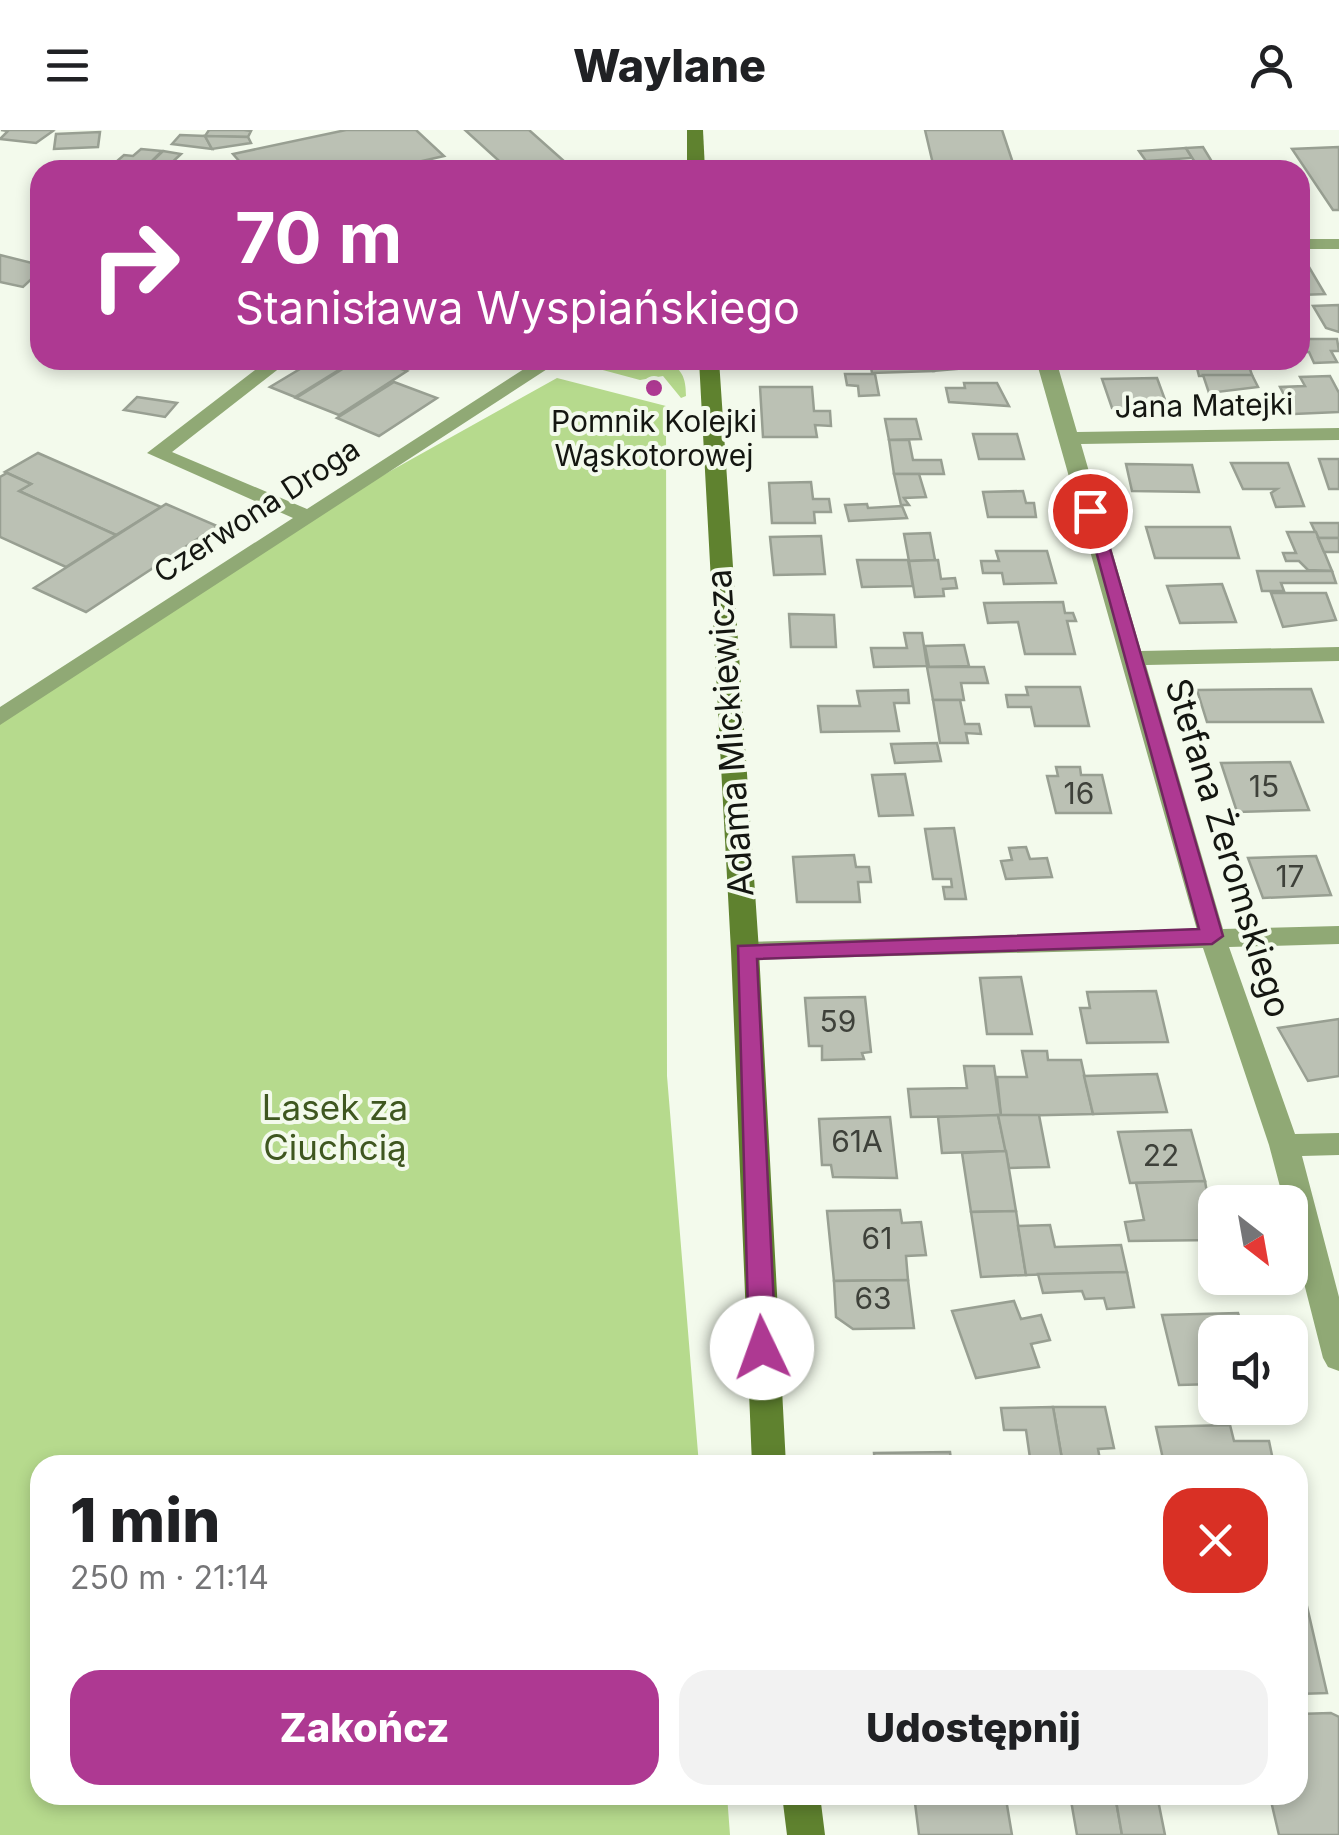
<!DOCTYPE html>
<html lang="pl">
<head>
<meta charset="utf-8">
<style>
	body { margin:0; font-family:Inter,sans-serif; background:#f2f2f2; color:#202124; height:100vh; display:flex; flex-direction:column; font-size:38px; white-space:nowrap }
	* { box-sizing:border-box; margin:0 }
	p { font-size:32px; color:#757577 }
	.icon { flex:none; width:55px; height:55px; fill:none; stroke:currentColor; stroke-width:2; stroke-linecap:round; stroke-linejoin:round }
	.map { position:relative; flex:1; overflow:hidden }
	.panel { position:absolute; left:30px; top:1325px; width:1278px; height:350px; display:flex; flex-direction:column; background:#fff; border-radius:30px; box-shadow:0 5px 15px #0003 }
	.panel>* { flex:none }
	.top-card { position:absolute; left:30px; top:30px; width:1280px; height:210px; border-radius:30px; box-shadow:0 5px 15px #0003; background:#ae3992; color:#fff; overflow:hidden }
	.needle { width:65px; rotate:149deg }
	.tools { position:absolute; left:1198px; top:1055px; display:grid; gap:20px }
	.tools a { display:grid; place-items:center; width:110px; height:110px; border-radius:20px; background:#fff; box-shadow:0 5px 15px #0003; font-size:50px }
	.pin { position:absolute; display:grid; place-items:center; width:85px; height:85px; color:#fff; margin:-42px; border:5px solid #fff; border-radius:50%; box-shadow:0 2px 10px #0007 }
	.me { position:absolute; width:110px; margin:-55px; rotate:357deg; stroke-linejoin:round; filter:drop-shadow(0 0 8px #0008) }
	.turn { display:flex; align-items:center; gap:35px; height:210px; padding:0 40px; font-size:45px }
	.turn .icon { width:130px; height:130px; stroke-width:2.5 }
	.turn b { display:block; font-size:70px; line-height:85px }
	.round { display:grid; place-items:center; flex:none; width:105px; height:105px; border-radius:30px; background:#f2f2f2 }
	.headline { display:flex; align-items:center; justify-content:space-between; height:170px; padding:0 40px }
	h1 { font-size:60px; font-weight:800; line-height:75px }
	.cta { display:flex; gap:20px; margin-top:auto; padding:20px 40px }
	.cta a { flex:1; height:115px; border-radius:30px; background:#ae3992; color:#fff; font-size:40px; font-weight:800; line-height:115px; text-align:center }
	.cta a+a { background:#f2f2f2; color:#202124 }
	header { display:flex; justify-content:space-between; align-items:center; height:130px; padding:0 40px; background:#fff; font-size:45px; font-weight:800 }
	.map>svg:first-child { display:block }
	.green { fill:#b6da8d }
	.building { fill:#bbc1b4; stroke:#989f92; stroke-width:2.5 }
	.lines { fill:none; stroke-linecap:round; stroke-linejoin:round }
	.minor { fill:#90a975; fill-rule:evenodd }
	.secondary { fill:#5f822f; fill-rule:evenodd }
	.route { fill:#ae3992; stroke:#71255f; stroke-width:2.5 }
	.poi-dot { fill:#ae3992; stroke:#f3faec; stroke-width:4 }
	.labels { text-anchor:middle; stroke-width:8; stroke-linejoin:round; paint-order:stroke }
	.far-street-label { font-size:30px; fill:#141611; stroke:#f3faec }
	.far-poi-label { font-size:30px; fill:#141611; stroke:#f3faec }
	.number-label { font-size:30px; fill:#3e413a }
	.street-label { font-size:35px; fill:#141611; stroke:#f3faec }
	.park-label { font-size:35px; fill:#3f5720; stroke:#f3faec }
</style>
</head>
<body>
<header><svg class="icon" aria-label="menu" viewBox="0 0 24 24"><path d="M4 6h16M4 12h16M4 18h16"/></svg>Waylane<svg class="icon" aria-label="person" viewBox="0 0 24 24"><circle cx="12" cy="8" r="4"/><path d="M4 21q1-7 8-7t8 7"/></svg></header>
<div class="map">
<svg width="1339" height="1705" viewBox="0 0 1339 1705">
	<rect width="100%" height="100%" fill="#f3faec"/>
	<g class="green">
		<path d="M665 230C682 239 686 247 686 266L681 268 663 246 640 250 573 232Z"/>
		<path d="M557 248 666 276 667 946 699 1335H40V1665H727L730 1705H0V588L308 387Z"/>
	</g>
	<g class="building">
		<path d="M1 0H50L53 1 36 13 0 9 8 1Z"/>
		<path d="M209 0H244L251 1 248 7 205 6Z"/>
		<path d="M346 0H416L444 26 383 40H247L233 24Z"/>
		<path d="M465 0H529L574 40H509Z"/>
		<path d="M925 0H1002L1013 33 933 34Z"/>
		<path d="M100 2 98 17 54 19 56 4Z"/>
		<path d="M180 5 205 6 212 19 172 14Z"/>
		<path d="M205 6 248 7 251 13 212 19Z"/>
		<path d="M1339 17V80H1333L1292 19Z"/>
		<path d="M1186 18 1192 28 1146 31 1139 21Z"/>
		<path d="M1186 18 1203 17 1217 40H1190L1198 37Z"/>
		<path d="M141 19 162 21 143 40H117L125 33 117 31 124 25 133 26Z"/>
		<path d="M163 21 181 24 164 40H143Z"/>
		<path d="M0 125 40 135V141L23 157 0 152Z"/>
		<path d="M1300 137H1309L1325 164 1300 165Z"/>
		<path d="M1339 175V202L1326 198 1313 176Z"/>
		<path d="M1300 209H1337L1339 221H1331L1337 232 1314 233 1309 222H1300Z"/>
		<path d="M315 230H355L295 267 270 257Z"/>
		<path d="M357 230H376L407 241 339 285 296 268Z"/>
		<path d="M906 230H925L933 241 872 243 870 232Z"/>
		<path d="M925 230H1001L1004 235 933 241Z"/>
		<path d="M1216 230H1247L1252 245 1199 246 1196 234H1218Z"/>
		<path d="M845 244H875L879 265 859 266 858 256 847 255Z"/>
		<path d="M1203 245H1252L1258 257 1209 263Z"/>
		<path d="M1330 246 1339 263V282L1294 284 1280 257 1305 256 1300 247Z"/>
		<path d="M1157 248 1168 278H1112L1102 249Z"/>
		<path d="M394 252 437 268 379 306 337 288Z"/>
		<path d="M964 253H997L1009 276 949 272 946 258H965Z"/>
		<path d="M760 257H812L814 281H830L831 296 815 295 817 307H763Z"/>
		<path d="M137 267 177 273 165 287 124 280Z"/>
		<path d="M885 289H916L921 309 889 310Z"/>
		<path d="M973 304H1017L1024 329H979Z"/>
		<path d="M889 310H909L913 330H941L944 344H894Z"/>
		<path d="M38 323 161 377 116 405 19 361 31 354 5 342Z"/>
		<path d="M1319 329H1339V359H1329Z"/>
		<path d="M1231 333H1288L1304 376 1276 377 1271 363 1277 359H1243Z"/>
		<path d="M1126 334 1192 335 1199 362 1132 361Z"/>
		<path d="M7 343 31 354 19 361 116 405 66 437 0 407V347Z"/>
		<path d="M894 344H919L926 367 904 368 909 375H901Z"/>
		<path d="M811 352 813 369H829L831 382H814L815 393H772L769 353Z"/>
		<path d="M1023 361 1026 373H1034L1036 387H988L983 362Z"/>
		<path d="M166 374 217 396 86 482 34 458Z"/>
		<path d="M867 374 868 378 902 376 907 388 849 391 845 375Z"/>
		<path d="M1311 393H1339V408H1318Z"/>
		<path d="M1146 397H1230L1239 428H1155Z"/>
		<path d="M1287 402H1316L1332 441 1308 440 1299 431H1286L1283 423H1296Z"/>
		<path d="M930 403 935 430 909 431 904 404Z"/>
		<path d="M821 406 825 444 774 445 770 407Z"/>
		<path d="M1318 408H1339V422H1324Z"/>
		<path d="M996 421H1047L1056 453 1004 454 1002 443H983L981 431H999Z"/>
		<path d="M857 430H908L913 456 862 457Z"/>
		<path d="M938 430 941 449 955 448 957 458 943 459 944 466 915 467 909 431Z"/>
		<path d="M1257 441H1332L1336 453H1281L1284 461H1262Z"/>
		<path d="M1222 454 1236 492 1180 493 1167 456Z"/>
		<path d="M1271 463H1326L1336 490 1283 497Z"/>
		<path d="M1063 472 1065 483H1073L1076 491H1067L1075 524H1025L1018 492 988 493 984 473Z"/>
		<path d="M789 484 834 485 836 517H791Z"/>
		<path d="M904 503H922L927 536 874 537 871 518H907Z"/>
		<path d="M964 515 969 536 929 537 925 516Z"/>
		<path d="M927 537H984L988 553H961L964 570H933Z"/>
		<path d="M1026 557H1080L1089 596H1035L1031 577H1008L1006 565H1028Z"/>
		<path d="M1311 559 1323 592H1207L1197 560Z"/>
		<path d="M908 560 909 573H894L899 601 821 602 818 576H860L857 561Z"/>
		<path d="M933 570H960L965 594H979L981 604 966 603 968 613H940Z"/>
		<path d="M937 613 941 631 895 633 891 614Z"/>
		<path d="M1290 632 1309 680 1237 682 1221 633Z"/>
		<path d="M1056 637H1080L1081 645H1102L1111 683H1056L1047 646H1058Z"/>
		<path d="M905 644 913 685 879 686 872 645Z"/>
		<path d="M954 698 966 769H945L943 757H952L951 749H933L925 699Z"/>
		<path d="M1026 717 1030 729 1047 728 1052 747 1006 749 1001 731 1012 730 1009 718Z"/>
		<path d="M854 725 856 737H869L871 752H858L860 772H797L793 727Z"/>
		<path d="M1316 726 1331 765 1263 768 1248 728Z"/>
		<path d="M1021 847 1032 904H987L980 848Z"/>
		<path d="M1156 861 1168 912 1087 913 1080 878H1090L1087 862Z"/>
		<path d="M865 867 871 922 862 923 864 929 822 930V916H809L805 868Z"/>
		<path d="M1339 889V946L1308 951 1278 898Z"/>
		<path d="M1022 921H1047L1048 930H1081L1093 984 1001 986 997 947H1027Z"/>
		<path d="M964 936H994L1001 986 911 987 908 959 967 958Z"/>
		<path d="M1157 944 1167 982 1093 984 1084 946Z"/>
		<path d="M998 985 1006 1021 942 1023 938 987Z"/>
		<path d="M998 985H1039L1049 1037 1009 1038Z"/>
		<path d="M890 987 897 1048 833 1047 831 1035H822L819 989Z"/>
		<path d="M1191 1000 1205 1051 1130 1053 1118 1002Z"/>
		<path d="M1006 1021 1016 1081 971 1082 962 1023Z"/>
		<path d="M1205 1051 1215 1110 1129 1111 1125 1092 1144 1090 1136 1053Z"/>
		<path d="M900 1080 902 1093 921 1092 926 1125 906 1126 908 1150 834 1151 827 1081Z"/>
		<path d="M1016 1081 1026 1145 981 1147 971 1082Z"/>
		<path d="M1050 1095 1055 1117 1121 1115 1127 1142 1026 1145 1018 1096Z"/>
		<path d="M1127 1142 1134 1177 1107 1179 1104 1168 1085 1169 1082 1161 1043 1163 1038 1144Z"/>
		<path d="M908 1150 914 1198 853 1199 836 1187 834 1151Z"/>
		<path d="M1014 1171 1021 1189 1041 1185 1050 1210 1031 1214 1039 1237 976 1248 952 1181Z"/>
		<path d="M1238 1183 1244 1202H1215V1254L1179 1255 1162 1185Z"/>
		<path d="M1053 1277H1105L1114 1318 1098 1319 1101 1335H1063Z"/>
		<path d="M1053 1277 1063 1335H1031L1026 1300H1004L1001 1278Z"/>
		<path d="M1230 1295 1234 1311H1269L1274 1335H1197L1195 1328 1163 1329 1156 1297Z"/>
		<path d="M950 1322 951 1330H983V1335H875L874 1323Z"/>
		<path d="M1298 1459H1303L1327 1563 1298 1564Z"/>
		<path d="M1331 1583 1339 1587V1705H1279L1271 1671 1254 1672 1253 1665H1298V1584Z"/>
		<path d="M1070 1665H1115L1122 1705H1077Z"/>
		<path d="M1115 1665H1157L1165 1705H1122Z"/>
		<path d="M1006 1669 1012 1705H919L915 1673Z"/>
	</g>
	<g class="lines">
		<g class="minor">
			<rect x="1300" y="109" width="39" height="10"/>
			<path d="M268 230H290L172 322 307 379 538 230H561L0 595V577L293 388 147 323Z"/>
			<path d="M1036 230H1056L1077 302 1339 298V310L1081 314 1141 521 1339 517V531L1146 535 1223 799 1339 796V814L1229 817 1295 1004 1339 1003V1025L1302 1026 1339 1167V1241L1328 1237 1323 1228 1290 1098V1072H1284L1269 1015 1203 818 745 830 731 821 745 812 1197 800Z"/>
		</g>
		<g class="secondary">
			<path d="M687 0H703L705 40H687Z"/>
			<path d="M699 230H719L759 821 786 1335H752L731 821Z"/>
			<path d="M782 1665H820L825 1705H787Z"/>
		</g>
	</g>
	<path class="route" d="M1084 377 1099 381 1223 806 1212 814 757 829 776 1218 772 1226H753L749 1218 738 816 1199 799Z"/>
	<circle class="poi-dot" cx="654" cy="258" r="10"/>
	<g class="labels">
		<g class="far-street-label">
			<text transform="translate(1204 276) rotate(-1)" y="10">Jana Matejki</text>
			<text transform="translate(257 381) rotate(-33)" y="10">Czerwona Droga</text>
		</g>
		<g class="far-poi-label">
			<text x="654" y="302">Pomnik Kolejki<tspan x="654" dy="34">Wąskotorowej</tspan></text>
		</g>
		<g class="number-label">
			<text x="1264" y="667">15</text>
			<text x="1079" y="674">16</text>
			<text x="1290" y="757">17</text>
			<text x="838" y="902">59</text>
			<text x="857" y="1022">61A</text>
			<text x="1161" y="1036">22</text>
			<text x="877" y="1119">61</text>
			<text x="873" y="1179">63</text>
		</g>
		<g class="street-label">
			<text transform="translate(730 603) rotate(-94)" y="12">Adama Mickiewicza</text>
			<text transform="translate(1228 718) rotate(73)" y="12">Stefana Żeromskiego</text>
		</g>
		<g class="park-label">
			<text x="335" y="990">Lasek za<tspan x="335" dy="40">Ciuchcią</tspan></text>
		</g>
	</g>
</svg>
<div class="tools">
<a><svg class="needle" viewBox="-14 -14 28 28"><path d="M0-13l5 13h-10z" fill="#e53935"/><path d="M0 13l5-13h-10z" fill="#757577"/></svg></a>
<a><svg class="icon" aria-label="sound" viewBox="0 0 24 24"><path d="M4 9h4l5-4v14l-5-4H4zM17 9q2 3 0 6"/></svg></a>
</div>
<div class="pin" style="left:1090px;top:381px;background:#d93025"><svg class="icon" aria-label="arrive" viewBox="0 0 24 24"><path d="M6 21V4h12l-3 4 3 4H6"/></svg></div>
<svg class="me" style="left:762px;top:1218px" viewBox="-20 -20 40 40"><circle r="19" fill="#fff"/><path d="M0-13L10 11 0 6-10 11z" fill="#ae3992"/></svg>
<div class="top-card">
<div class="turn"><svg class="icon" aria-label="right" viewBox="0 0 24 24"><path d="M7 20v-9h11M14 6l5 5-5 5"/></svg><div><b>70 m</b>Stanisława Wyspiańskiego</div></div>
</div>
<section class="panel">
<div class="headline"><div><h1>1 min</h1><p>250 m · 21:14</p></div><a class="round" style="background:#d93025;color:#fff"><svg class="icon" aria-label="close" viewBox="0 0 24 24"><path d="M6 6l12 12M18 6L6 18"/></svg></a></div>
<div class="cta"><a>Zakończ</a><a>Udostępnij</a></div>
</section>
</div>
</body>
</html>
